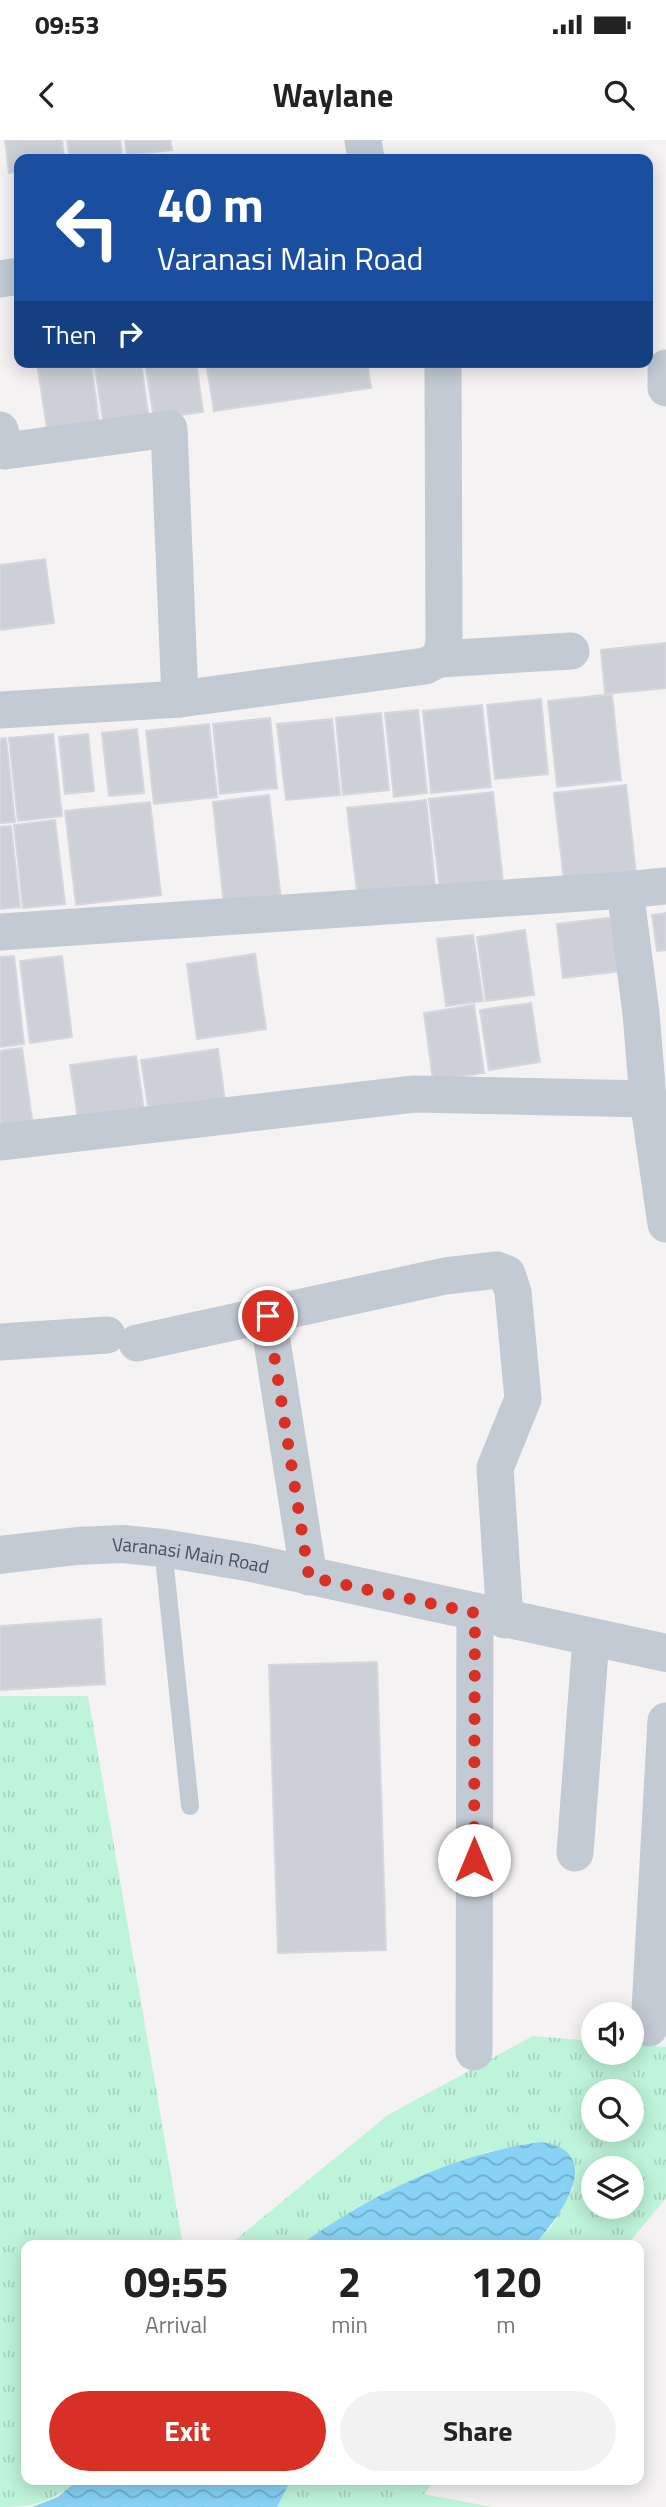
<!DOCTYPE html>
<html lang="en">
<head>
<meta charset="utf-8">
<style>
	body { margin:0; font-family:"Titillium Web",sans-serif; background:#f2f2f2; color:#222; height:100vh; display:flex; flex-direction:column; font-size:26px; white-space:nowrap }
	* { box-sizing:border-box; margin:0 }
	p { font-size:23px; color:#767676 }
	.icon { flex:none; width:38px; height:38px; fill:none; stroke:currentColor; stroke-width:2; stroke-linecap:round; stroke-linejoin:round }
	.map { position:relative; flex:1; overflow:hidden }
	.sheet { position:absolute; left:21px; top:2100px; width:623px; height:245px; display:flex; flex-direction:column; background:#fff; border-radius:14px; box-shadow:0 4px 18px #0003 }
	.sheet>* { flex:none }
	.hud { position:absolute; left:14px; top:14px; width:639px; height:214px; border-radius:14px; box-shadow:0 4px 18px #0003; background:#1a4fa0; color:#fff; overflow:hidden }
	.controls { position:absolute; left:581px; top:1862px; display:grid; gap:14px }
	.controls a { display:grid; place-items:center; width:63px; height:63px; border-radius:50%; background:#fff; box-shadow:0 4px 18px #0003; font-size:35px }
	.pin { position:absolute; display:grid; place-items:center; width:60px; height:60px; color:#fff; margin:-30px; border:4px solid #fff; border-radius:50%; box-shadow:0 2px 7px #0007 }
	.me { position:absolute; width:77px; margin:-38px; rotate:0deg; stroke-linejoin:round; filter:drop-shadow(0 0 5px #0008) }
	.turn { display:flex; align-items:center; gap:24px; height:147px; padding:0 28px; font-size:32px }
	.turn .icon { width:91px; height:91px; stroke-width:2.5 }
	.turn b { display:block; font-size:49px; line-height:60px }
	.then { display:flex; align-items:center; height:66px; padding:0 28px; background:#0003; gap:14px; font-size:26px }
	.eta { display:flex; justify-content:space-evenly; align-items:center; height:119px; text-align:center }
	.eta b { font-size:42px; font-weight:700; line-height:49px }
	.action { display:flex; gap:14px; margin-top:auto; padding:14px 28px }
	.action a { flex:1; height:80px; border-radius:42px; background:#d93025; color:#fff; font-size:28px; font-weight:700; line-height:80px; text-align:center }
	.action a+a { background:#f2f2f2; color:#222 }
	.status { display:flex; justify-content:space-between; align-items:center; height:49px; padding:0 35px; background:#fff; direction:ltr }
	.status svg { height:19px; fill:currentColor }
	header { display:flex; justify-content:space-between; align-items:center; height:91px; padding:0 28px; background:#fff; font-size:32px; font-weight:700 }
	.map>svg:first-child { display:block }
	.grass { fill:url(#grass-tufts); fill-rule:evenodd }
	.pitch { fill:#bef4d9 }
	.water { fill:url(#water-waves) }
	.building { fill:#ced0d8; stroke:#d5d7de; stroke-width:2 }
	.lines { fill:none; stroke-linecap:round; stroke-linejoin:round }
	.service { stroke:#c2cad4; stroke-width:18 }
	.minor { stroke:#c2cad4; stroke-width:37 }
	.tertiary { stroke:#c2cad4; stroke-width:38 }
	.route { stroke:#d93025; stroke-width:12; stroke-dasharray:0 21.6 }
	.labels { text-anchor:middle; stroke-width:6; stroke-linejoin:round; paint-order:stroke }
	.street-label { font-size:19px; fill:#485262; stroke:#fff }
</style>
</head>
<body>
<div class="status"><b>09:53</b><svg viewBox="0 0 49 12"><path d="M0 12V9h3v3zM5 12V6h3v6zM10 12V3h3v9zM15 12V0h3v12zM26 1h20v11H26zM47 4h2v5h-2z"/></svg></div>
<header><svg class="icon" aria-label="back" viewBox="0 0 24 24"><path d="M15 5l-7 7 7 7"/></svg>Waylane<svg class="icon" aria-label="search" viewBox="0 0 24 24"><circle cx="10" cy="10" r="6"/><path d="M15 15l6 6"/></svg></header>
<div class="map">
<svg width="666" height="2367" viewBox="0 0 666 2367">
	<defs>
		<pattern id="grass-tufts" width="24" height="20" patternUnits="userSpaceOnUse" patternTransform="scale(1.75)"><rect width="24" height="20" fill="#bef4d9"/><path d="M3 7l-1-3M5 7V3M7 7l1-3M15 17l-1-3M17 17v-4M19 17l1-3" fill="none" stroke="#a5d3bd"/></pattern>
		<pattern id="water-waves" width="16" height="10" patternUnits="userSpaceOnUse" patternTransform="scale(1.75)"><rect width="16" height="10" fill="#87d2f5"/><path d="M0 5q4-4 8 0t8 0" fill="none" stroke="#70adca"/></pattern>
	</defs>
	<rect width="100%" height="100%" fill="#f4f2f2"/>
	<g class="grass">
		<path d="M0 1556H88L183 2105H26V2340H77C53 2362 33 2367 0 2367Z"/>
		<path d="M533 1896 593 1901V1913H632V1904L666 1907V2058L627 2105H534L551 2087 574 2047 541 2003 487 2012 361 2065 300 2105H229L388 1975ZM593 1951H632V1990H593ZM593 2028H632V2067H593Z"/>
		<path d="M291 2340H435L414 2367H277Z"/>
	</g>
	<path class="pitch" d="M423 2354 492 2367H414Z"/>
	<g class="water">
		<path d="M541 2002C609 2012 558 2079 534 2105H300C371 2054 453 2014 541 2002Z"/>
		<path d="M77 2340H291L277 2367H32L58 2357Z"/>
	</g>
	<g class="building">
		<path d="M5 0H62L64 19H19V31L9 33Z"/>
		<path d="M67 0H120L122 15 70 19Z"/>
		<path d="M125 0H170L172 10 127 16Z"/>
		<path d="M91 222 99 282 47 289 37 223Z"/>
		<path d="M94 222H141L149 280 104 287Z"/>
		<path d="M145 222H196L203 272 154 279Z"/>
		<path d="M206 222H367L371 248 214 271Z"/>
		<path d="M45 419 54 483 0 490V425Z"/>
		<path d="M666 503V548L605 554 601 510Z"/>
		<path d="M612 554 621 640 557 647 548 561Z"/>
		<path d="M541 559 548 634 495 639 487 565Z"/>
		<path d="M482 565 491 647 431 653 423 571Z"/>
		<path d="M418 570 427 653 394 657 385 573Z"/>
		<path d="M381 573 389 650 343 655 336 578Z"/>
		<path d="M270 578 277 648 220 654 213 584Z"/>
		<path d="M332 579 340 655 286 660 277 584Z"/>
		<path d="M209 584 217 657 154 664 146 591Z"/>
		<path d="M137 589 144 653 109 656 102 593Z"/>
		<path d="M53 594 62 676 18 681 9 598Z"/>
		<path d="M88 594 94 651 65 654 59 597Z"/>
		<path d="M6 598 15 682 0 683V599Z"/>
		<path d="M626 645 637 742 565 750 554 653Z"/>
		<path d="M493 652 504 751 441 758 429 659Z"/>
		<path d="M269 655 281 760 224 766 213 662Z"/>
		<path d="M426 660 436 753 358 761 347 668Z"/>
		<path d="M150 662 161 755 76 765 65 671Z"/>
		<path d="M55 680 65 764 23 768 14 685Z"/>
		<path d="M11 686 20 767 0 769V687Z"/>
		<path d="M666 773V810L657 811 652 775Z"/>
		<path d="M625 776 631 830 563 838 557 784Z"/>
		<path d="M525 790 534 855 486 861 477 797Z"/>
		<path d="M473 795 483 861 446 866 437 799Z"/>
		<path d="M255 814 266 889 197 899 187 824Z"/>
		<path d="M14 816 24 904 0 907V817Z"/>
		<path d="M62 816 72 897 30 903 20 821Z"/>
		<path d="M531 863 540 922 489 930 480 870Z"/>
		<path d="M474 865 484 933 433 940 424 873Z"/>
		<path d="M22 908 33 986 0 991V911Z"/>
		<path d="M218 909 226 969 150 980 141 920Z"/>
		<path d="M136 916 145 977 79 986 70 925Z"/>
		<path d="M101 1479 105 1544 0 1550V1486Z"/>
		<path d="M377 1522 386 1810 278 1813 269 1525Z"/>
	</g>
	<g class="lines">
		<path class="service" d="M163 1408 190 1666"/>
		<g class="minor">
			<path d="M363 0 366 19"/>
			<path d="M0 139 19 136"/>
			<path d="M666 228V248"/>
			<path d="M0 290 5 311 169 289 180 559"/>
			<path d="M439 519 571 511"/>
			<path d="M0 570 180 559 425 526 439 519 444 505 443 223"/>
			<path d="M625 750 666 746"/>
			<path d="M0 792 625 750 641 873 648 959 666 1084"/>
			<path d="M0 1002 414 954 648 959"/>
			<path d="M268 1176 309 1437"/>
			<path d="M0 1202 107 1195"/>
			<path d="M137 1203 445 1136 497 1130 507 1134 513 1152 523 1259 495 1328 505 1480"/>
			<path d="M575 1713 591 1498"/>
			<path d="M649 1888 666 1581"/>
			<path d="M474 1912 475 1473"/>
		</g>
		<path class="tertiary" id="s1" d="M0 1415 77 1406 122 1404 163 1408 247 1422 666 1513"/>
	</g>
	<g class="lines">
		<path class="route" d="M268 1176 309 1437 475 1473 474 1720"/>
	</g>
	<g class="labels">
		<g class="street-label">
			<text dy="7" stroke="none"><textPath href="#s1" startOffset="192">Varanasi Main Road</textPath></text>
		</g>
	</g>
</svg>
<div class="controls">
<a><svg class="icon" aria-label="sound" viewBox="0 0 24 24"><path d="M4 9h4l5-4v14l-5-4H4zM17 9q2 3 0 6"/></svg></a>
<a><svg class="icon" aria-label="search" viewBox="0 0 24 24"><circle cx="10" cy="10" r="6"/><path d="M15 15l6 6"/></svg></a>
<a><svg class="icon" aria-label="layers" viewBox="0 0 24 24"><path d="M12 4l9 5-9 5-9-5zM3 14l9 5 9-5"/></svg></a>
</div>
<div class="pin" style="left:268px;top:1176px;background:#d93025"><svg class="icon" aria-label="arrive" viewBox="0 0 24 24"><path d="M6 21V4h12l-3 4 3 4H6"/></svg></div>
<svg class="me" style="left:474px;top:1720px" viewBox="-20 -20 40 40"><circle r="19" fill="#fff"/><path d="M0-13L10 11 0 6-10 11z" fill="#d93025"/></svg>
<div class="hud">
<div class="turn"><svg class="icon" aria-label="left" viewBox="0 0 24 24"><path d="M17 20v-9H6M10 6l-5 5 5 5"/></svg><div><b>40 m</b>Varanasi Main Road</div></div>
<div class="then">Then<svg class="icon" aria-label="right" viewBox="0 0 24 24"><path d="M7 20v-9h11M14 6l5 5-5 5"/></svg></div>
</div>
<section class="sheet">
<div class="eta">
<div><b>09:55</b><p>Arrival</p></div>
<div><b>2</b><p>min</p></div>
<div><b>120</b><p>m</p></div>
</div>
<div class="action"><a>Exit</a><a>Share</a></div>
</section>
</div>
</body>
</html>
